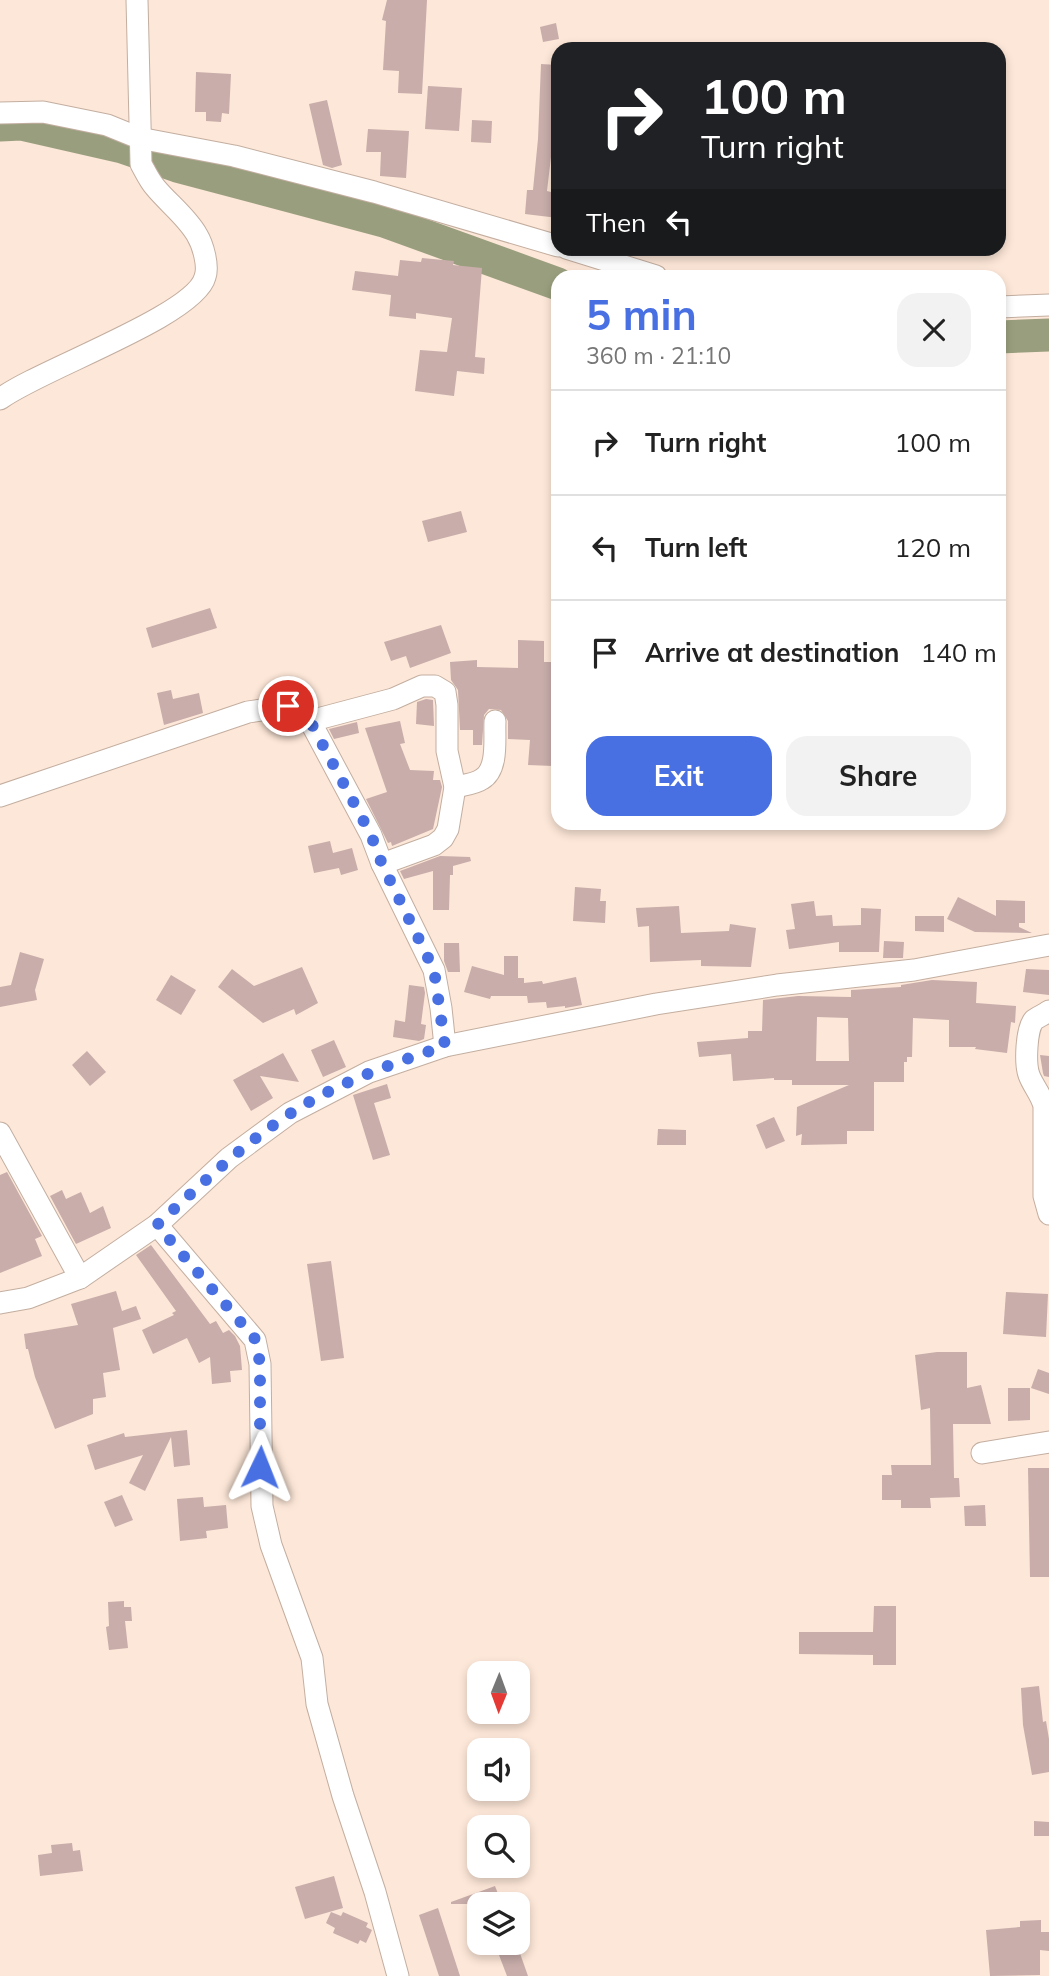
<!DOCTYPE html>
<html lang="en">
<head>
<meta charset="utf-8">
<style>
	body { margin:0; font-family:Mulish,sans-serif; background:#f2f2f2; color:#222; height:100vh; display:flex; flex-direction:column; font-size:26px; white-space:nowrap }
	* { box-sizing:border-box; margin:0 }
	p { font-size:23px; color:#767676 }
	.icon { flex:none; width:38px; height:38px; fill:none; stroke:currentColor; stroke-width:2; stroke-linecap:round; stroke-linejoin:round }
	.map { position:relative; flex:1; overflow:hidden }
	.side { position:absolute; left:551px; top:270px; width:455px; height:560px; display:flex; flex-direction:column; background:#fff; border-radius:21px; box-shadow:0 4px 10px #0003 }
	.side>* { flex:none }
	.guide { position:absolute; left:551px; top:42px; width:455px; height:214px; border-radius:21px; box-shadow:0 4px 10px #0003; background:#202124; color:#fff; overflow:hidden }
	.needle { width:46px; rotate:181deg }
	.buttons { position:absolute; left:467px; top:1661px; display:grid; gap:14px }
	.buttons a { display:grid; place-items:center; width:63px; height:63px; border-radius:14px; background:#fff; box-shadow:0 4px 10px #0003; font-size:35px }
	.pin { position:absolute; display:grid; place-items:center; width:60px; height:60px; color:#fff; margin:-30px; border:4px solid #fff; border-radius:50%; box-shadow:0 2px 7px #0007 }
	.me { position:absolute; width:77px; margin:-38px; rotate:2deg; stroke-linejoin:round; filter:drop-shadow(0 0 5px #0008) }
	.turn { display:flex; align-items:center; gap:24px; height:147px; padding:0 35px; font-size:32px }
	.turn .icon { width:91px; height:91px; stroke-width:2.5 }
	.turn b { display:block; font-size:49px; line-height:60px }
	.then { display:flex; align-items:center; height:66px; padding:0 35px; background:#0003; gap:14px; font-size:26px }
	.round { display:grid; place-items:center; flex:none; width:74px; height:74px; border-radius:21px; background:#f2f2f2 }
	.overview { display:flex; align-items:center; justify-content:space-between; height:119px; padding:0 35px }
	h1 { font-size:42px; font-weight:700; line-height:52px; color:#4970e3 }
	.button { display:flex; gap:14px; margin-top:auto; padding:14px 35px }
	.button a { flex:1; height:80px; border-radius:21px; background:#4970e3; color:#fff; font-size:28px; font-weight:700; line-height:80px; text-align:center }
	.button a+a { background:#f2f2f2; color:#222 }
	ul { padding:0; list-style:none }
	li { display:flex; align-items:center; gap:21px; height:105px; padding:0 35px; border-top:2px solid #e0e0e0 }
	li div { flex:1 }
	li b { display:block; font-size:26px }
	li em { font-style:normal }
	.map>svg:first-child { display:block }
	.lines { fill:none; stroke-linecap:round; stroke-linejoin:round }
	.river { stroke:#999f7e; stroke-width:33 }
	.building { fill:#c8adaa; fill-rule:evenodd }
	.minor-casing { stroke:#c3aea0; stroke-width:23 }
	.minor { stroke:#fff; stroke-width:21 }
	.route { stroke:#4970e3; stroke-width:12; stroke-dasharray:0 21.6 }
</style>
</head>
<body>
<div class="map">
<svg width="1049" height="1976" viewBox="0 0 1049 1976">
	<rect width="100%" height="100%" fill="#fde7d8"/>
	<g class="lines">
		<g class="river">
			<path d="M0 125 21 124 122 147 177 166 384 221 558 284"/>
			<path d="M999 337 1049 335"/>
		</g>
	</g>
	<g class="building">
		<path d="M387 0H427L422 94 398 93 399 71 383 70 386 21 382 20Z"/>
		<path d="M556 23 559 39 543 42 540 27Z"/>
		<path d="M541 64 558 65V157H551L547 191 555 193 554 200H558V218L525 214 527 190H533L538 139Z"/>
		<path d="M196 72 231 74 229 114 222 113 221 122 206 121V112H195Z"/>
		<path d="M428 86 462 88 459 131 425 129Z"/>
		<path d="M327 100 342 165 332 168 323 165 309 104Z"/>
		<path d="M472 120 492 121 491 143 471 142Z"/>
		<path d="M368 129 409 131 406 178 380 176 381 152H366Z"/>
		<path d="M422 258 454 261 453 265 482 268 475 357 485 358 484 374 457 371 454 396 415 391 420 350 447 352 452 318 416 313V319L389 316 391 295 352 290 355 271 398 276 400 260 421 262Z"/>
		<path d="M461 511 467 532 428 542 422 521Z"/>
		<path d="M210 608 217 628 152 648 146 628Z"/>
		<path d="M441 625 451 653 410 668 406 656 391 661 384 642Z"/>
		<path d="M518 640 544 641V662H551V734H554L553 766 528 765 530 740 508 739V721L501 710 489 709 484 715 482 745H473V730H460L458 690 451 680 450 662 477 660V667L518 668Z"/>
		<path d="M171 690 173 699 199 693 203 713 164 725 157 693Z"/>
		<path d="M426 699 433 700 434 726 416 724 417 702Z"/>
		<path d="M400 721 405 743 400 744 410 770 434 771 433 780H440L442 787 433 829 392 846 391 842 388 843 366 799 387 792 365 728Z"/>
		<path d="M357 722 359 733 334 739 329 729Z"/>
		<path d="M330 841 333 853 352 848 358 870 341 875 339 868 314 873 308 846Z"/>
		<path d="M440 856 470 857 471 861 453 866V875H450L449 910H433V871L404 879 400 871Z"/>
		<path d="M575 887 601 889 600 901H606L605 923 573 921Z"/>
		<path d="M958 897 996 916V900L1025 901V923H1019V927L1032 933 975 932 947 919Z"/>
		<path d="M814 901 816 916 832 915 833 926 861 925V908L881 909 879 952H839V942L789 949 786 930 795 929 791 904Z"/>
		<path d="M679 906 681 933 729 931 730 924 756 928 751 967 701 966V960L650 962 649 926 638 927 636 908Z"/>
		<path d="M915 916H944V932L915 931Z"/>
		<path d="M884 941 904 942 903 958H883Z"/>
		<path d="M444 943H459L460 972H448L444 961Z"/>
		<path d="M20 952 44 959 35 990 37 1000 0 1007V987L11 985Z"/>
		<path d="M504 956H518V978H524V983L542 981 543 984 576 977 582 1005 565 1008V1006L547 1008 546 1002 528 1003 527 996H491L490 999 464 992 472 966 504 975Z"/>
		<path d="M302 967 318 1003 296 1015 294 1009 263 1023 218 987 232 969 254 986Z"/>
		<path d="M1026 969 1049 970V995L1023 992Z"/>
		<path d="M171 975 196 990 181 1015 156 1000Z"/>
		<path d="M932 980 977 982 976 1003 1016 1006 1015 1023 1011 1022 1007 1053 975 1049 976 1047H949V1020L913 1018 912 1057H907V1062H904V1082H874V1131H847V1144L801 1145 802 1134 796 1136 797 1107 849 1085H792V1080H774V1078L733 1081 731 1054 699 1057 697 1042 748 1038V1031H762L763 1000 798 996 851 997V990L901 987V985ZM817 1017 848 1018 849 1061H816Z"/>
		<path d="M409 985 424 987 425 993 421 1024 426 1025 424 1039 419 1041 393 1037 395 1020 405 1022Z"/>
		<path d="M334 1040 346 1067 323 1077 311 1050Z"/>
		<path d="M87 1051 106 1072 90 1086 72 1065Z"/>
		<path d="M283 1053 299 1082 260 1076 273 1098 251 1111 233 1080Z"/>
		<path d="M1040 1055 1049 1056V1077L1044 1076 1043 1073Z"/>
		<path d="M387 1084 391 1098 374 1103 390 1155 373 1160 353 1095Z"/>
		<path d="M774 1117 785 1141 766 1149 756 1125Z"/>
		<path d="M658 1129 686 1130V1145H657Z"/>
		<path d="M7 1172 42 1236 35 1239 42 1256 0 1273V1175Z"/>
		<path d="M62 1190 66 1199 81 1192 90 1213 103 1206 111 1228 76 1244 50 1196Z"/>
		<path d="M151 1245 210 1324 216 1321 223 1333 229 1330 235 1336 240 1346 242 1370 230 1371 231 1382 212 1384 210 1357 199 1363 187 1338 153 1354 142 1330 174 1315 172 1313 176 1311 136 1255Z"/>
		<path d="M331 1261 344 1358 321 1361 307 1264Z"/>
		<path d="M116 1291 122 1311 136 1306 141 1319 113 1328 120 1370 103 1373 106 1397 93 1399V1414L55 1429 35 1377 28 1349H26L24 1334 78 1325 71 1304Z"/>
		<path d="M1006 1292 1048 1294 1046 1337 1003 1334Z"/>
		<path d="M937 1352H967V1388L981 1385 991 1424H953L954 1478H959L960 1497 930 1498 931 1508H901V1500H882V1475H892L891 1465H931L930 1408 921 1410 915 1355Z"/>
		<path d="M1038 1369 1049 1373V1394L1031 1388Z"/>
		<path d="M1008 1388H1030V1420L1008 1421Z"/>
		<path d="M187 1430 190 1465 174 1467 171 1437 145 1491 129 1483 143 1455 95 1470 87 1445 124 1433 125 1437Z"/>
		<path d="M1028 1468H1049V1577H1030Z"/>
		<path d="M122 1495 133 1520 115 1527 104 1502Z"/>
		<path d="M203 1497 204 1507 226 1505 228 1528 206 1531 207 1538 180 1541 177 1499Z"/>
		<path d="M985 1505 986 1526H965L964 1506Z"/>
		<path d="M124 1601V1607H131L132 1621H125L128 1648 109 1650 106 1627 109 1626 108 1602Z"/>
		<path d="M874 1606H896V1665H873V1655L799 1654V1632H873Z"/>
		<path d="M1039 1686 1043 1722 1046 1721 1049 1739V1772L1032 1775 1023 1725 1021 1688Z"/>
		<path d="M1034 1821 1049 1822V1836H1034Z"/>
		<path d="M72 1843 73 1851 80 1850 83 1871 40 1876 38 1855 52 1853 51 1845Z"/>
		<path d="M334 1876 343 1908 305 1919 295 1887Z"/>
		<path d="M495 1886 502 1904H451V1902Z"/>
		<path d="M438 1908 460 1976H439L419 1915Z"/>
		<path d="M331 1912 341 1916 343 1912 368 1923 366 1927 372 1930 366 1943 360 1940 358 1944 333 1933 335 1928 326 1923Z"/>
		<path d="M1041 1920V1932H1049V1951L1040 1950V1975L990 1976 986 1930 1020 1927V1921Z"/>
		<path d="M494 1942H516L528 1976H507Z"/>
	</g>
	<g class="lines">
		<defs>
			<g id="minor">
				<path d="M0 113 43 112 107 125 139 138 234 156 374 192 558 246"/>
				<path d="M566 248 656 276"/>
				<path d="M999 307 1049 305"/>
				<path d="M0 399C38 370 195 316 205 277 209 266 203 245 197 235 187 217 168 203 155 187 149 180 145 171 141 164L137 0"/>
				<path d="M310 721 393 699 422 686H435L445 692 447 705V751L455 787 448 829 443 838 434 845 382 864"/>
				<path d="M455 787C464 785 475 784 482 779 499 769 494 737 495 721"/>
				<path d="M0 796 248 712 288 706 299 710 310 721 371 835 382 864 434 970 441 1008 445 1046"/>
				<path d="M1049 1011C1045 1014 1038 1017 1034 1020 1026 1029 1025 1064 1029 1075 1033 1086 1041 1094 1044 1106V1196L1049 1214"/>
				<path d="M0 1133 80 1278"/>
				<path d="M157 1225 255 1340 260 1364 262 1506 271 1545 312 1658 317 1704 343 1796 375 1892 398 1976"/>
				<path d="M0 1303 28 1298 80 1278 157 1225 229 1158 290 1113 369 1072 445 1046 656 1004 777 985 914 970 1049 945"/>
				<path d="M982 1453 1049 1442"/>
			</g>
		</defs>
		<use href="#minor" class="minor-casing"/>
		<use href="#minor" class="minor"/>
	</g>
	<g class="lines">
		<path class="route" d="M260 1467V1364L256 1340 157 1225C199 1186 240 1147 288 1115 336 1083 391 1064 445 1046L434 970 382 864 371 835 310 721 299 710 288 706"/>
	</g>
</svg>
<div class="buttons">
<a><svg class="needle" viewBox="-14 -14 28 28"><path d="M0-13l5 13h-10z" fill="#e53935"/><path d="M0 13l5-13h-10z" fill="#767676"/></svg></a>
<a><svg class="icon" aria-label="sound" viewBox="0 0 24 24"><path d="M4 9h4l5-4v14l-5-4H4zM17 9q2 3 0 6"/></svg></a>
<a><svg class="icon" aria-label="search" viewBox="0 0 24 24"><circle cx="10" cy="10" r="6"/><path d="M15 15l6 6"/></svg></a>
<a><svg class="icon" aria-label="layers" viewBox="0 0 24 24"><path d="M12 4l9 5-9 5-9-5zM3 14l9 5 9-5"/></svg></a>
</div>
<div class="pin" style="left:288px;top:706px;background:#d93025"><svg class="icon" aria-label="arrive" viewBox="0 0 24 24"><path d="M6 21V4h12l-3 4 3 4H6"/></svg></div>
<svg class="me" style="left:260px;top:1467px" viewBox="-20 -20 40 40"><path d="M0-17L14 15 0 8-14 15z" fill="#4970e3" stroke="#fff" stroke-width="4"/></svg>
<div class="guide">
<div class="turn"><svg class="icon" aria-label="right" viewBox="0 0 24 24"><path d="M7 20v-9h11M14 6l5 5-5 5"/></svg><div><b>100 m</b>Turn right</div></div>
<div class="then">Then<svg class="icon" aria-label="left" viewBox="0 0 24 24"><path d="M17 20v-9H6M10 6l-5 5 5 5"/></svg></div>
</div>
<section class="side">
<div class="overview"><div><h1>5 min</h1><p>360 m · 21:10</p></div><a class="round"><svg class="icon" aria-label="close" viewBox="0 0 24 24"><path d="M6 6l12 12M18 6L6 18"/></svg></a></div>
<ul>
<li><svg class="icon" aria-label="right" viewBox="0 0 24 24"><path d="M7 20v-9h11M14 6l5 5-5 5"/></svg><div><b>Turn right</b></div><em>100 m</em></li>
<li><svg class="icon" aria-label="left" viewBox="0 0 24 24"><path d="M17 20v-9H6M10 6l-5 5 5 5"/></svg><div><b>Turn left</b></div><em>120 m</em></li>
<li><svg class="icon" aria-label="arrive" viewBox="0 0 24 24"><path d="M6 21V4h12l-3 4 3 4H6"/></svg><div><b>Arrive at destination</b></div><em>140 m</em></li>
</ul>
<div class="button"><a>Exit</a><a>Share</a></div>
</section>
</div>
</body>
</html>
